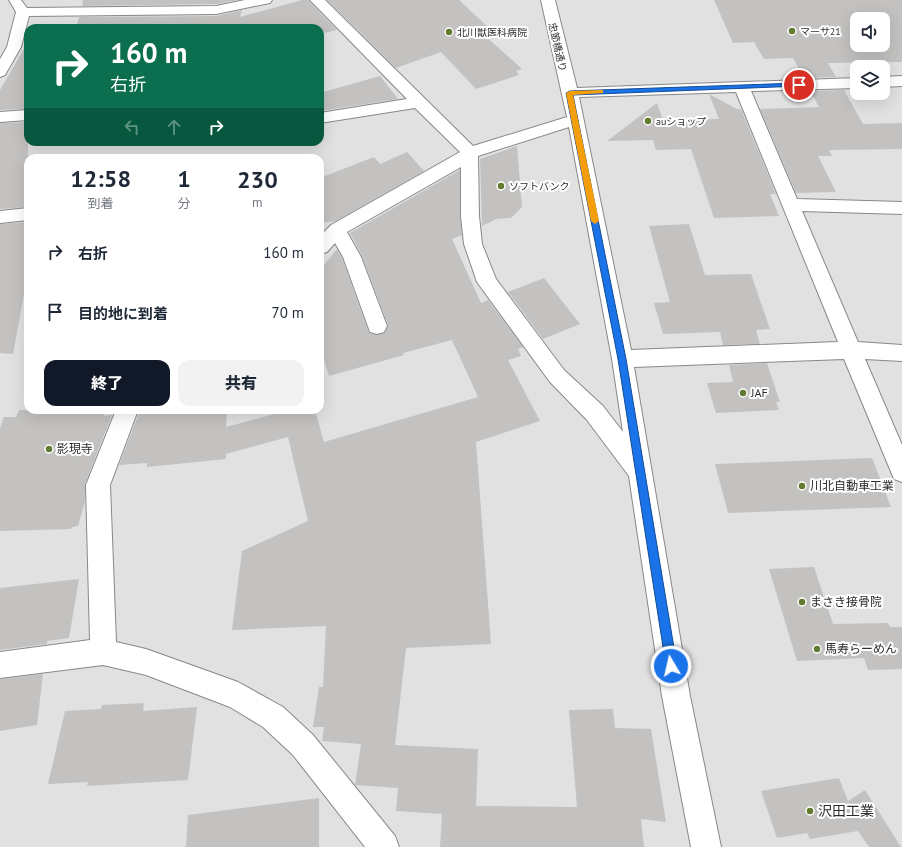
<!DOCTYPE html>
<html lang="ja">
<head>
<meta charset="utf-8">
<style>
	body { margin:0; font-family:"PT Sans","Noto Sans JP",sans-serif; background:#f2f2f3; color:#1f2937; height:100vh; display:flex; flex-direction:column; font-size:15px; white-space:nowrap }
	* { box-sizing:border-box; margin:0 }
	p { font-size:13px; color:#747a83 }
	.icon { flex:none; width:22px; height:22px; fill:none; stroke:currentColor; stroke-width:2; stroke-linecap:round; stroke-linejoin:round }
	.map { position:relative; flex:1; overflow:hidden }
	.sheet { position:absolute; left:24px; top:154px; width:300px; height:260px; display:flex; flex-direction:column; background:#fff; border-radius:12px; box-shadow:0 4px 16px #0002 }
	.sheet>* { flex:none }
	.hud { position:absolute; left:24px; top:24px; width:300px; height:122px; border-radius:12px; box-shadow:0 4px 16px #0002; background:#0b6e4f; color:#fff; overflow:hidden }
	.buttons { position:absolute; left:850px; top:12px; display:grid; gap:8px }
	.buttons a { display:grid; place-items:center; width:40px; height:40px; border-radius:8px; background:#fff; box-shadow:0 4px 16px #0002; font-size:20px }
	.pin { position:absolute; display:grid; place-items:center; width:34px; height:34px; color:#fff; margin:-17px; border:2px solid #fff; border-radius:50%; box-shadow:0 1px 4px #0007 }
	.me { position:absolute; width:44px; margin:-22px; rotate:351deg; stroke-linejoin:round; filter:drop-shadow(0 0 3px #0008) }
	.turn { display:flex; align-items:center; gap:14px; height:84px; padding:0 20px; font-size:18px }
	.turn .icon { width:52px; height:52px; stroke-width:2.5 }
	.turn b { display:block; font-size:28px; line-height:34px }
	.lanes { display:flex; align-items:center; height:38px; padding:0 20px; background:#0003; justify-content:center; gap:20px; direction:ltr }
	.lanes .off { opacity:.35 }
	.eta { display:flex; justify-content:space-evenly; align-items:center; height:68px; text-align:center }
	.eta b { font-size:24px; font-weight:800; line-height:28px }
	.cta { display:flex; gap:8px; margin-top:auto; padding:8px 20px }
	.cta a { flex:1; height:46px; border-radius:12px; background:#111827; color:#fff; font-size:16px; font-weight:800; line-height:46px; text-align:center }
	.cta a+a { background:#f2f2f3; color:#1f2937 }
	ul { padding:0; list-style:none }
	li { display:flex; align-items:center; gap:12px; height:60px; padding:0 20px }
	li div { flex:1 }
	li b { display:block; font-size:15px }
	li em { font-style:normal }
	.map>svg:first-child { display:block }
	.building { fill:#c3c2c1; fill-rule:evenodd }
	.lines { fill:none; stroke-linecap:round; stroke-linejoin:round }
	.minor-casing { stroke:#888889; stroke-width:2 }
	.minor { fill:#fff; fill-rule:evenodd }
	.route { fill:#1a73e8; stroke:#114b97 }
	.slow { fill:#f59e0b }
	.poi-dot { fill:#617c30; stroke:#fff; stroke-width:1.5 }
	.labels { text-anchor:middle; stroke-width:4; stroke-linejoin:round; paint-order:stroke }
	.far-poi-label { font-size:10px; fill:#2c2c2d; stroke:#fff; text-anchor:start }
	.far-street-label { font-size:10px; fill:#2c2c2d; stroke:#fff }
	.poi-label { font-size:12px; fill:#2c2c2d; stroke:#fff; text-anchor:start }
	.near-poi-label { font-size:14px; fill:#2c2c2d; stroke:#fff; text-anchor:start }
</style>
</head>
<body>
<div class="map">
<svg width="902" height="847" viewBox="0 0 902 847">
	<rect width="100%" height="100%" fill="#e1e1e2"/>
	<g class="building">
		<path d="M83 0H238L216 4 82 6Z"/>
		<path d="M302 0H308L337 30 320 34V28H76L79 17 216 16 242 10 240 17Z"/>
		<path d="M327 0H459L489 28 480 31 522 69 516 71 519 75 476 89 441 52 396 68Z"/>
		<path d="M714 0H902V62L828 63 836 77 804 78 793 58 764 59 754 42 733 43ZM857 19H883V45H857Z"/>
		<path d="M28 42V109L0 110V90Z"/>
		<path d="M380 76 398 99 320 111V93Z"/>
		<path d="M844 90 863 124 902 123V149L829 150 832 156H818L836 192 796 193 760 109 819 107 810 91Z"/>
		<path d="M709 94 737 109H741L776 194H770L779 216 714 218 691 149 656 150 653 140 607 141 657 103 663 120 719 119Z"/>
		<path d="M28 122V207L0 209V123Z"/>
		<path d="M517 146 522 207 511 218 496 219 482 226 480 159Z"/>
		<path d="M407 152 424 171 336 221 320 223V178L374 157 380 164Z"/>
		<path d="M460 170V216L462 235 452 239 481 303 488 300 523 347 518 349 521 356 508 360 540 421 476 442 491 644 406 648 395 745 478 749 476 806 577 807 569 710 613 709 615 728 651 729 666 822 641 819 644 847H440L442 814 396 811 398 788 355 785 361 744 322 741 324 727H313L319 687H323L326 626 232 630 242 551 308 521 288 437 226 454V459L147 467V463L119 465 139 413 167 410H227L226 427 289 410H315L324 442 478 397 452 340 403 353 404 355 329 376 320 346V270L337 249 342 258 369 333 377 335 384 333 388 325 362 256 350 233Z"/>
		<path d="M28 222V273L13 354 0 353V224Z"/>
		<path d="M689 224 705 275 751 274 770 329 756 330 760 344 723 345 720 332 663 334 654 303 670 302 649 226Z"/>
		<path d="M544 278 580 324 543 339 508 292Z"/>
		<path d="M767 363 780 402H776L779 410 716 413 707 383 733 382 729 365Z"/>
		<path d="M19 410H106L104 416 112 415 85 484V501L78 526 72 527 71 529 0 531V428L4 417H16Z"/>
		<path d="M872 458 891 507 728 513 715 464Z"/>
		<path d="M814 567 833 624 888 623 890 627H902V669L868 670 864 658 797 661 769 569Z"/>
		<path d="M79 579 69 638 47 641V644L0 650V588Z"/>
		<path d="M43 674 37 725 0 731V679Z"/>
		<path d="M144 703 143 711 197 707 188 780 87 786 88 782 48 784 65 711 101 709 102 705Z"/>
		<path d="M839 778 848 801 865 790 901 847H869L858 831 810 839 807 833 777 838 761 791Z"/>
		<path d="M319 798V847H186L188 815Z"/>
	</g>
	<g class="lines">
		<defs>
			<g id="minor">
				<path d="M9 0H21L27 8 216 6 245 0H272L270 3 216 14 29 16 21 47 5 75 0 77V59L7 47 16 12Z"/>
				<path d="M310 0H325L473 146 567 117 541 0H555L577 88 857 78V88L751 91 797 199 902 202V214L802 211 858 342 902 345V361L865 359 902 445V482L894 479 844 359 634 367 690 696 721 847H691L662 696 629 476 587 420 550 382 477 282 464 244 461 216V167L347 232 361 257 387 326 384 332 377 334 370 332 343 257 335 243 327 252 320 254V236L331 225 460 152 415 108 320 123V113L407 99ZM736 92 838 342 631 350 579 97ZM569 127 612 359 623 432 603 406 564 370 496 279 482 244 479 216 478 156Z"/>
				<path d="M902 76V86L883 87V77Z"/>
				<path d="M28 110V120L0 122V112Z"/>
				<path d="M28 208V220L0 223V211Z"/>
				<path d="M116 410H138L110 485 116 642 146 649 238 682 283 707 313 735 395 836 399 847H365L293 755 263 727 230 707 146 675 103 665 0 678V652L90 640 86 485Z"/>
			</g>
		</defs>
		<use href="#minor" class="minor-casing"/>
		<use href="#minor" class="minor"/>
	</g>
	<path class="route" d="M799 83 802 85 801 86 573 95 626 359 677 666 675 670 671 672 667 670 666 666 618 359 566 93 570 91Z"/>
	<path class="slow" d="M601 90H603V93L573 95 599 221 595 224 591 221 566 93 570 91Z"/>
	<g class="poi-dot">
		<circle cx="792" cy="31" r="4"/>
		<circle cx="449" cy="32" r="4"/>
		<circle cx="648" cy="121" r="4"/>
		<circle cx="501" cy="186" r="4"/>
		<circle cx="743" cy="393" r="4"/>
		<circle cx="49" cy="449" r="4"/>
		<circle cx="802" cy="486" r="4"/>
		<circle cx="802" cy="602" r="4"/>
		<circle cx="817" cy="649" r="4"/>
		<circle cx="810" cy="811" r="4"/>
	</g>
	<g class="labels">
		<g class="far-poi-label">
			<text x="800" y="35">マーサ21</text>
			<text x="457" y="36">北川獣医科病院</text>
			<text x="656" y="125">auショップ</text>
			<text x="509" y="190">ソフトバンク</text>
		</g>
		<g class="far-street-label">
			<text transform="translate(558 47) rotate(77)" y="4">忠節橋通り</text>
		</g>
		<g class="poi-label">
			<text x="751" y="397">JAF</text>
			<text x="57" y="453">影現寺</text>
			<text x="810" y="490">川北自動車工業</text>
			<text x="810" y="606">まさき接骨院</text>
			<text x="825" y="653">馬寿らーめん</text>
		</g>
		<g class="near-poi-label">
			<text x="818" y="816">沢田工業</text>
		</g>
	</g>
</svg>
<div class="buttons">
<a><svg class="icon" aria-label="sound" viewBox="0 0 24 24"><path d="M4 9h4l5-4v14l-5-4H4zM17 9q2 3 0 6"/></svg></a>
<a><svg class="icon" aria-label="layers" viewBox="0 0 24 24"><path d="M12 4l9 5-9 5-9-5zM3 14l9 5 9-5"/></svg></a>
</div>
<div class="pin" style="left:799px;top:85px;background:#d93025"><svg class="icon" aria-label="arrive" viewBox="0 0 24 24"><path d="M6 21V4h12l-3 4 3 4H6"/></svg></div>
<svg class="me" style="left:671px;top:666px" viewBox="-20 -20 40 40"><circle r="17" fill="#1a73e8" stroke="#fff" stroke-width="3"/><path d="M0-11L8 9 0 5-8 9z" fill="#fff"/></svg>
<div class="hud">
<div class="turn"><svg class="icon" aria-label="right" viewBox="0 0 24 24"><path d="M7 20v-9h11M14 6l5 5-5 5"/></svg><div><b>160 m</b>右折</div></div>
<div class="lanes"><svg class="icon off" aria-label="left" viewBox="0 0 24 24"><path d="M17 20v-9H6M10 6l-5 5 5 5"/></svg><svg class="icon off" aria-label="ahead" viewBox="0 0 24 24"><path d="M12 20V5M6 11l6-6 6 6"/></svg><svg class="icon" aria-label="right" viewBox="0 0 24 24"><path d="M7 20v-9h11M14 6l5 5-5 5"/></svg></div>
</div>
<section class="sheet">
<div class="eta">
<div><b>12:58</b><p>到着</p></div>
<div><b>1</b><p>分</p></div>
<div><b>230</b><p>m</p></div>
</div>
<ul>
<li><svg class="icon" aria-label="right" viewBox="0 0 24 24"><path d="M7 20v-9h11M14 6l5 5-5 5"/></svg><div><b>右折</b></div><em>160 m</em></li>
<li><svg class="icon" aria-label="arrive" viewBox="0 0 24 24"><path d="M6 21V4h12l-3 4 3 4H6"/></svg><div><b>目的地に到着</b></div><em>70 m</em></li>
</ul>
<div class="cta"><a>終了</a><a>共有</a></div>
</section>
</div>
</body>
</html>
